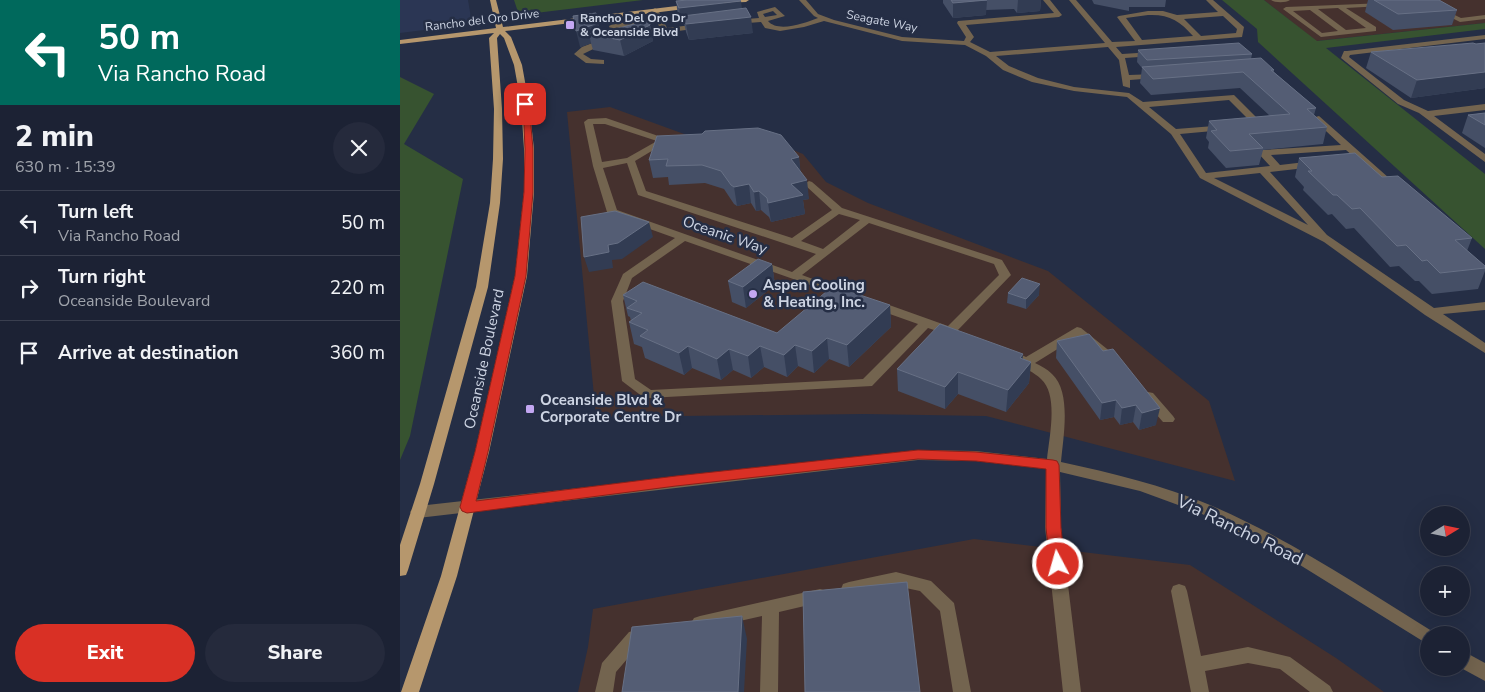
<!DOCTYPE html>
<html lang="en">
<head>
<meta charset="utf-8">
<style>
	body { margin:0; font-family:"Nunito Sans",sans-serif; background:#252a3c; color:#f1f3f6; height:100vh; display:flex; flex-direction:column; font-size:19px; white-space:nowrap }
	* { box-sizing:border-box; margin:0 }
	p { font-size:16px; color:#a0a4ac }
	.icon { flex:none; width:28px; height:28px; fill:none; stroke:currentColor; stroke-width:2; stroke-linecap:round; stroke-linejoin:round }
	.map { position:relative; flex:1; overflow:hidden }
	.panel { display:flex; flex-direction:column; background:#1c2234; width:400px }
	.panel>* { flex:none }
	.top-card { background:#00695c; color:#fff; overflow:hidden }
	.needle { width:32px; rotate:80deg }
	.tools { position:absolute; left:1020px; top:506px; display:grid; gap:10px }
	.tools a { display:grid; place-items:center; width:50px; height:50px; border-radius:50%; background:#1c2234; box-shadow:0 5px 20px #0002,0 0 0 1px #3a3f4f; font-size:25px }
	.pin { position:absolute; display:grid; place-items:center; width:42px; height:42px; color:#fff; margin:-21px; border-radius:10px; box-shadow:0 2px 8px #0006 }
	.me { position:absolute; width:55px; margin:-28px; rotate:354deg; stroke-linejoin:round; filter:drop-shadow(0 0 4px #0008) }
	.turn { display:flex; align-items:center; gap:18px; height:105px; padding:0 15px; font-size:22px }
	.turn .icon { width:65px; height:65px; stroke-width:2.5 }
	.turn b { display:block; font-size:35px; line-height:42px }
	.round { display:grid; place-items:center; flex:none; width:52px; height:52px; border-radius:26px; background:#252a3c }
	.head { display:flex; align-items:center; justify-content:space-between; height:85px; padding:0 15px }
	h1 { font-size:30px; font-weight:800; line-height:38px }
	.action { display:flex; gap:10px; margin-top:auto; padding:10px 15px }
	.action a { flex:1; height:58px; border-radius:30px; background:#d93025; color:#fff; font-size:20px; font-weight:800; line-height:58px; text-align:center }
	.action a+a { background:#252a3c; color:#f1f3f6 }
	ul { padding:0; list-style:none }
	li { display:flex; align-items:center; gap:15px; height:65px; padding:0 15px; border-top:1px solid #3a3f4f }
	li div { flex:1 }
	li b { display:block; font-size:19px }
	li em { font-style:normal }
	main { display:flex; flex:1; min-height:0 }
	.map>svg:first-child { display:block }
	.commercial { fill:#45312e }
	.built { fill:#2b3654 }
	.green { fill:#375330 }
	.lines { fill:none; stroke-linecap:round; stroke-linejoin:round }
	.minor { fill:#73644f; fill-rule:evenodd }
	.major { fill:#b6976d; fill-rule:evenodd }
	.wall { fill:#454f66 }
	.shaded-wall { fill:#323c53 }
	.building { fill:#545d74; stroke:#677085 }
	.route { fill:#d93025; stroke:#8d1f18 }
	.poi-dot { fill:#c3a7f2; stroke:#252e45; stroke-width:2 }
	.labels { text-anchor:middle; stroke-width:5; stroke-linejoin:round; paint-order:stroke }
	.far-poi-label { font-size:12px; font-weight:bold; fill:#cdd4e3; stroke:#252e45; text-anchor:start }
	.far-street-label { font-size:12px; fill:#cdd4e3; stroke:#252e45 }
	.street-label { font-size:15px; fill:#cdd4e3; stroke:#252e45 }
	.poi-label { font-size:15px; font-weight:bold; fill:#cdd4e3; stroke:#252e45; text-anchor:start }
	.near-street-label { font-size:18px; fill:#cdd4e3; stroke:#252e45 }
</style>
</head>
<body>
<main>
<section class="panel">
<div class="top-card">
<div class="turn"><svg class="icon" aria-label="left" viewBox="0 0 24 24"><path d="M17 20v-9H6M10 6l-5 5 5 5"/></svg><div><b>50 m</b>Via Rancho Road</div></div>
</div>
<div class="head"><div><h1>2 min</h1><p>630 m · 15:39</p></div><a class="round"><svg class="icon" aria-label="close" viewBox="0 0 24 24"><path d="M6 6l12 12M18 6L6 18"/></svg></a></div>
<ul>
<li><svg class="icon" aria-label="left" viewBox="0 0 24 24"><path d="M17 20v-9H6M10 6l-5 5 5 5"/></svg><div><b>Turn left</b><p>Via Rancho Road</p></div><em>50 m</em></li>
<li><svg class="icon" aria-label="right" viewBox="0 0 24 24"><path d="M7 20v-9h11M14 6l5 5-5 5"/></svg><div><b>Turn right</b><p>Oceanside Boulevard</p></div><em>220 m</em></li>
<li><svg class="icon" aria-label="arrive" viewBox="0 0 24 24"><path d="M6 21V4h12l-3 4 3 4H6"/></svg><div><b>Arrive at destination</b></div><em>360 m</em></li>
</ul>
<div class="action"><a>Exit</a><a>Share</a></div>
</section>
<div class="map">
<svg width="1085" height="692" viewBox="0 0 1085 692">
	<rect width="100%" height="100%" fill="#252e45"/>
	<g class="commercial">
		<path d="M864 0H1085V23L916 41Z"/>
		<path d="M210 107 306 142 371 141 403 154 426 182 468 203 648 271 809 401 835 481 586 416 464 414 196 417 167 112Z"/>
		<path d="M574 539 790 565 936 658 984 692H178L188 647 193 609Z"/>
	</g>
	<path class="built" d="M0 0H68L72 24 0 33Z"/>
	<g class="green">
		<path d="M114 0H243L119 15Z"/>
		<path d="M822 0H864L917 41 1085 23V29L926 48 1085 174V249L858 42 857 29Z"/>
		<path d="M0 77 34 94 4 144 63 179 10 436 0 460Z"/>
	</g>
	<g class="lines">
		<g class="minor">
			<path d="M399 0H406L418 14 434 20 502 37 564 41 566 37 557 23 558 21 654 13 643 0H650L662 15 659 17 566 25 574 37 570 42 590 52 705 43 669 0H676L712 42 735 41 717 17 719 16 748 11H763L777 15 818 12 806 0H813L844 27 842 37 716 47 722 54 753 52 757 54 753 56 725 58 729 75 756 74 760 76 756 78 730 80V88L723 86 719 60 708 47 596 56 609 66 638 78 674 87 729 93 743 102 834 95 861 122V126L848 127V123L851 122 829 100 749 107 776 129 827 125V129L824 130 780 134 806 173 870 166 858 153 863 150 941 145 912 118 919 116 998 186V190H992L960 162 943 163V159L954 157 946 150 871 155 880 165 914 161 919 164 914 167 870 172 927 235 1034 308 1085 302V310L1043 314 1085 343V353L1025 315 924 242 800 178 771 134 727 97 674 91 632 82 603 70 586 56 565 45 502 41 424 21 404 27 380 31 365 28 361 22 335 24 331 22 335 20 359 18 357 12 375 7 385 16 368 21C378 33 405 23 418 18L414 16ZM373 11 377 15 365 17 363 14ZM748 15C769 14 780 21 793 36L742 40 726 18ZM823 16 837 29 836 33 801 36 784 19ZM860 173 908 225 814 178Z"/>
			<path d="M871 0H890C886 3 875 3 871 0Z"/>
			<path d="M985 3 986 4 983 6 946 8 976 27V31L921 37 883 9 886 7ZM938 8 966 28 946 30 918 9ZM910 10 938 31 922 33 893 11Z"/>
			<path d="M255 8 258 10 267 28 300 24 304 26 300 28 235 37 231 35 239 32 236 25 217 28 221 37 214 39 209 26 213 24 238 21H241L245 31 260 29 252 10Z"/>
			<path d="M1040 8 1061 18 1085 15V19L1060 22 1038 11 1037 10Z"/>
			<path d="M1085 35V39L950 55 949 57 1004 100 1028 111 1085 104V110L1034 116 1085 154V162L1019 113 998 104 941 58 944 51H947Z"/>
			<path d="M203 39 210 41 183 54 191 59 204 60V64L186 63 174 54 182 47Z"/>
			<path d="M206 118 270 140 235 161 246 191 392 238 432 210 406 186 404 184 409 181 412 182 442 208 602 260 611 275 557 331 556 335 552 336 528 328 472 386 248 398 243 397 222 381 211 301 223 274 275 238 208 214 207 212 193 166 184 122 188 119ZM193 124H205L257 141 227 158 202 162ZM227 163 238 195 416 254 392 272 217 210 203 168ZM439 214 460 220 423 249 401 241ZM469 223 594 264 599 275 548 326 478 301H470L468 304 470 307 518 324 463 379 251 390 235 379 223 301 232 278 285 241 444 297 448 296 450 294 448 292 402 275Z"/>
			<path d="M677 327 681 328 722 361 716 365 711 364 677 337 635 363C641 366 647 369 652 374 672 392 663 438 661 462 712 473 762 485 810 505 890 539 962 588 1035 633L1036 635H1029V645L879 552 800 513 740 491 660 472 661 527 681 692H663L645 527 646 469 576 461 518 460 18 518 13 516 10 512 13 508 18 506 518 450 576 451 647 459C649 438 659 395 641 379 632 370 617 366 609 356L615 352 626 357Z"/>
			<path d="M748 392 753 393 773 416 775 419 773 422H763L743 399 741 396 743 393Z"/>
			<path d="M496 572 531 581 554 603 571 692H553L540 611 520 591 496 586 449 596 443 594 441 589 443 584 449 582Z"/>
			<path d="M779 584 785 586 787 591 801 656 848 647 890 657 930 686 933 692H910L880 669 848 663 805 671 809 692H791L771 591 773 586Z"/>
			<path d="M420 589 426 591 428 596 426 601 379 612 378 692H360L362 616 300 630 294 628 291 623 294 618 300 616Z"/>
			<path d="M242 629 248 631 251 636 248 641 240 644 216 672 213 692H195L202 663 229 632Z"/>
			<path d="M1061 650 1085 663V681L1061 668Z"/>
		</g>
		<g class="major">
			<path d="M90 0H96L103 27 293 4 296 6 293 8 105 31 111 37 122 65 129 104 134 149V192L127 276 89 452 57 576 19 692H1L41 576 75 452 115 276 124 192V149L121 104 114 65 104 38 100 34 97 38 102 109 103 159 100 203 88 287 34 484 8 570 6 575 0 576V545L20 484 76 287 90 203 93 159 94 109 89 38 94 33 0 44V40L96 28Z"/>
			<path d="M325 0H349L346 2 323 3 322 2Z"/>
		</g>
	</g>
	<g class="wall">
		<path d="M543 0H641L640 11 617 13 614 9 586 10V15L553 18 543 3Z"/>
		<path d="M692 0H766L765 7H729V11L694 4Z"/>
		<path d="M968 0H1039L1057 10 1052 25 993 30 965 12Z"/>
		<path d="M276 1 342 9 353 33 289 40 286 32 284 23H282L278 16Z"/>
		<path d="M196 13 200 33 250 25 253 41 224 56 193 50 191 43 180 47Z"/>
		<path d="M1085 43V88L1011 98 966 68 971 52Z"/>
		<path d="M738 50 852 54 851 59 874 70V72L916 108 914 115 927 127 923 144 863 150 859 165 826 168 808 148 809 142 806 138 809 121 870 116 840 88 751 95 740 83 742 68 737 62Z"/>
		<path d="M1085 113V148L1062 133 1068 115Z"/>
		<path d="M257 136 399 157 400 171 409 199 403 200 405 214 371 222 369 217 361 210 356 211 351 203 337 206 334 204 324 189 305 183 269 185 268 177 253 178 249 160Z"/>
		<path d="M899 158 982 177 1072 238 1067 251 1085 266V271L1078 289 1032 294 1019 281H1015L999 266 990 267 954 228 946 229 932 214 928 215 903 190 904 187 895 177Z"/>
		<path d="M372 264 375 285 346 308 332 302 328 281Z"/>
		<path d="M608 293 639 295 626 309 607 303Z"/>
		<path d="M223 295 377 333 490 305 491 327 449 367 429 359 414 373 398 366 387 377 364 367 351 378 333 370 321 380 292 368 284 375 245 358 242 347 234 344 229 322 231 321 230 317 228 316Z"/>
		<path d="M689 334 756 425 739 430 733 422 720 425 714 417 700 420 656 358 657 341Z"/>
		<path d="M623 359 631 362 629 383 606 412 558 394 545 409 498 391 497 369Z"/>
	</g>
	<g class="shaded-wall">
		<path d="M587 0 586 15 553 18V3Z"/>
		<path d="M618 0H641L640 11 617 13Z"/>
		<path d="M341 1 343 16H283L284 23H282L279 8Z"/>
		<path d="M351 17 353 33 289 40 286 24Z"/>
		<path d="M198 23 201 36 189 34 191 43 180 47 176 31Z"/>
		<path d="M250 25 253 41 224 56 220 40Z"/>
		<path d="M1085 72V88L1011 98 1017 80Z"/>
		<path d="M399 157 401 176 391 159Z"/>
		<path d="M407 180 409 199 403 200 405 214 371 222 368 203 391 184Z"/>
		<path d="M349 184 351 203 337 206 334 187Z"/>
		<path d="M359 191 361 210 356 211 354 192Z"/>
		<path d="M249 222 253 237 222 259 212 260 213 268 189 272 184 257 208 245Z"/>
		<path d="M372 264 375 285 346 308 343 287Z"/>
		<path d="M640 284 639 295 626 309V299Z"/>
		<path d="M490 305 491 327 449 367 447 345Z"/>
		<path d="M427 338 429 359 414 373 412 351Z"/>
		<path d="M395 345 398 366 387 377 384 355Z"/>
		<path d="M288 346 292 368 284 375 279 353Z"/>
		<path d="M360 346 364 367 351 378 348 356Z"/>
		<path d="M329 349 333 370 321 380 317 359Z"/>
		<path d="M623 354 622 373 631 362 629 383 606 412 608 390 620 358Z"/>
		<path d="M558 372V394L545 409V387Z"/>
		<path d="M716 400 714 417 700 420 702 403Z"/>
		<path d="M736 405 733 422 720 425 722 408Z"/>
		<path d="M760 408 756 425 739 430 742 413Z"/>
		<path d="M342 616 347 639 344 692H338Z"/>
	</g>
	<g class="building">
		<path d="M288 0H340L341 1 279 8 276 1Z"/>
		<path d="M551 0H587L553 3Z"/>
		<path d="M974 0H1039L1057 10 998 14Z"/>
		<path d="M346 8 351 17 286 24 283 16Z"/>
		<path d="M196 13 198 23 176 31 173 16Z"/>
		<path d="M249 21 250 25 220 40 189 34 200 31V33L242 22Z"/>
		<path d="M839 43 852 54 747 60 738 50Z"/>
		<path d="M1073 43 1076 44 1085 43V72L1017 80 971 52Z"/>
		<path d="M861 58 874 70H871L916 108 907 109 927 127 849 134 863 148 830 151 811 131 817 130 809 121 890 114 843 72 753 79 742 67Z"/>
		<path d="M1085 113V125L1068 115Z"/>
		<path d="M358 128 381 135 399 157 391 159 407 180 391 184 403 195 368 203 367 198 359 191 354 192 349 184 334 187 331 185 321 171 302 165 266 166 268 159 249 160 257 136 302 134 305 131Z"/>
		<path d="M955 153 982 177 998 176 1072 238 1055 240 1085 266V268L1040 273 1027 260 1022 261 1006 245 997 246 960 208 952 209 937 195H933L908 171H912L899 158Z"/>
		<path d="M215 211 249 222 218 243 208 245 209 252 184 257 181 217Z"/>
		<path d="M358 259 372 264 343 287 328 281Z"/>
		<path d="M622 278 640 284 626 299 608 293Z"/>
		<path d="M243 282 377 333 433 286 490 305 447 345 427 338 412 351 395 345 384 355 360 346 348 356 329 349 317 359 288 346 279 353 240 336 248 330 229 322 242 313 227 308 237 301 223 295Z"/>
		<path d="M540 324 623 354 620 358 631 362 608 390 558 372 545 387 497 369Z"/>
		<path d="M689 334 703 351 713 349 760 408 742 413 736 405 722 408 716 400 702 403 657 341Z"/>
		<path d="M507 582 520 692H405L403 592Z"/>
		<path d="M342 616 338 692H222L232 627Z"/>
	</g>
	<path class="route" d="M123 102 129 104 133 149V192L126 276 88 452 76 501 276 476 518 450 576 452 653 460 657 461 659 465 661 528 665 564 663 568 658 570 652 568 650 564 646 528V469L576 461 518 459 276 486 67 513 62 511 60 507 75 452 115 276 124 192 125 149Z"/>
	<g class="poi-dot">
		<rect x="165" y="20" width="10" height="10" rx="2.5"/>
		<circle cx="353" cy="294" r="5"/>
		<rect x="125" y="404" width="10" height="10" rx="2.5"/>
	</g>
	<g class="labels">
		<g class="far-poi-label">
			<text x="180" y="22">Rancho Del Oro Dr<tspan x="180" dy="14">&amp; Oceanside Blvd</tspan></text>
		</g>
		<g class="far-street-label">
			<text transform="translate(82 20) rotate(-7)" y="4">Rancho del Oro Drive</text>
			<text transform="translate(482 21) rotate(11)" y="4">Seagate Way</text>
		</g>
		<g class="street-label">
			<text transform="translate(325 235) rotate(19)" y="5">Oceanic Way</text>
			<text transform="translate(84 359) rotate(-78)" y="5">Oceanside Boulevard</text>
		</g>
		<g class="poi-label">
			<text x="363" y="290">Aspen Cooling<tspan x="363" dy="17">&amp; Heating, Inc.</tspan></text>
			<text x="140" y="405">Oceanside Blvd &amp;<tspan x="140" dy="17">Corporate Centre Dr</tspan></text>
		</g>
		<g class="near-street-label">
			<text transform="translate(840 530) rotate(26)" y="6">Via Rancho Road</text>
		</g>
	</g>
</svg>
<div class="tools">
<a><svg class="needle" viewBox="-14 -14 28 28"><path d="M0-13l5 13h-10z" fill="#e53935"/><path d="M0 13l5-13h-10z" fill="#a0a4ac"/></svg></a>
<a>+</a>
<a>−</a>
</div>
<div class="pin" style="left:125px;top:104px;background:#d93025"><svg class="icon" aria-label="arrive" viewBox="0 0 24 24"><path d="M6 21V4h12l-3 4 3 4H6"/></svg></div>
<svg class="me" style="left:658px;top:564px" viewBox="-20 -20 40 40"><circle r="17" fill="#d93025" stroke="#fff" stroke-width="3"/><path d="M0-11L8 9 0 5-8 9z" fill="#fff"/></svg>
</div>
</main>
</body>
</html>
